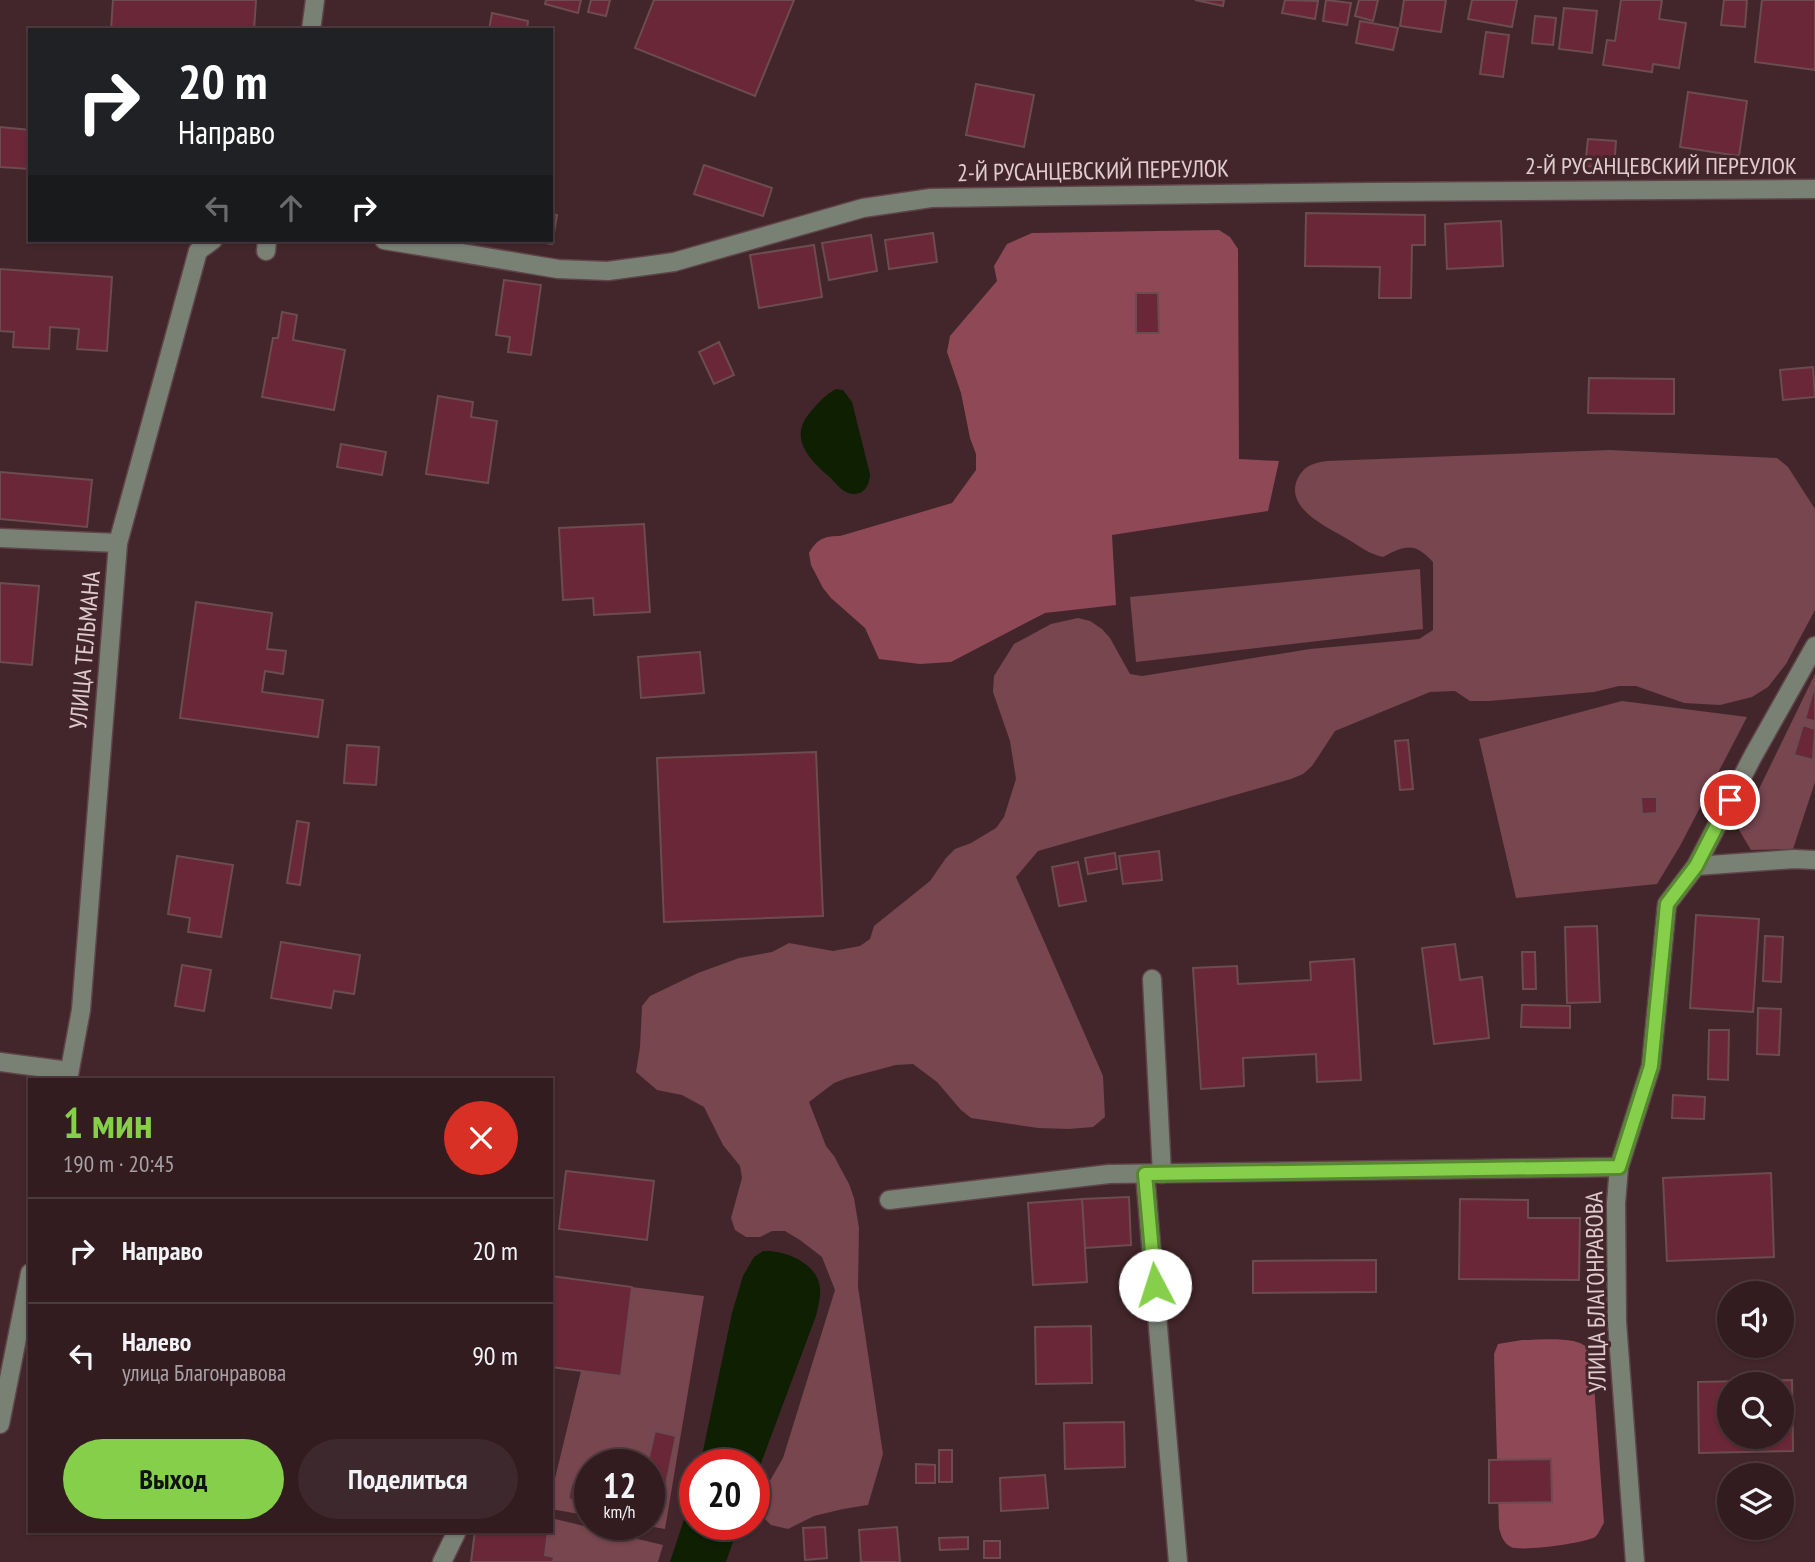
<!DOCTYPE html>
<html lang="ru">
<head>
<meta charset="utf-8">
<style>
	body { margin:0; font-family:"PT Sans Narrow",sans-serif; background:#3d292d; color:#f1f3f6; height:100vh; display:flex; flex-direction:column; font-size:26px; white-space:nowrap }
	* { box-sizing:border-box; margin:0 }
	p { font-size:23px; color:#a8a1a5 }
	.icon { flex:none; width:38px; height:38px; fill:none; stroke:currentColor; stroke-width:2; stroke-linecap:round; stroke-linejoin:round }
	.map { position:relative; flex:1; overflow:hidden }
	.drawer { position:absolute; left:28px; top:1078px; width:525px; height:455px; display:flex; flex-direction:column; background:#321c20; border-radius:0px; box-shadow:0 2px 5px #0004,0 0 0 2px #4d3a3e }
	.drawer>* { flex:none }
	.top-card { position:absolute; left:28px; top:28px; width:525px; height:214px; border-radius:0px; box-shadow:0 2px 5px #0004,0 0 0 2px #4d3a3e; background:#202124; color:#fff; overflow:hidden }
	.fabs { position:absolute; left:1717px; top:1281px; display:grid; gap:14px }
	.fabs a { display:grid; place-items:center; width:77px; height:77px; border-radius:50%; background:#321c20; box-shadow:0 2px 5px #0004,0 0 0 2px #4d3a3e; font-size:35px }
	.speed { position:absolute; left:574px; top:1449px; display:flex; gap:14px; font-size:35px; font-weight:700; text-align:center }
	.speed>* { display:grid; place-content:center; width:91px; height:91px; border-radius:50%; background:#321c20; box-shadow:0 2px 5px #0004,0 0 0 2px #4d3a3e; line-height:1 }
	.speed small { font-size:18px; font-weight:400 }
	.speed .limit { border:10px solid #d22; background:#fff; color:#111 }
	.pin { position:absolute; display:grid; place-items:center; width:60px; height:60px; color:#fff; margin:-30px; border:4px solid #fff; border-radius:50%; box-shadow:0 2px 7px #0007 }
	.me { position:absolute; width:77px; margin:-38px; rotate:355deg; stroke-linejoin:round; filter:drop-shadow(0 0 5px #0008) }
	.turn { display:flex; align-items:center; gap:24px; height:147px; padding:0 35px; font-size:32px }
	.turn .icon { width:91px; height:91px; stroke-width:2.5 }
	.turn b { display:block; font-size:49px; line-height:60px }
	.lanes { display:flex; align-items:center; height:66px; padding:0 35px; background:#0003; justify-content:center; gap:35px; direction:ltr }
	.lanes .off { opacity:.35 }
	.round { display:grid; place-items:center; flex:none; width:74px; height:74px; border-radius:37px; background:#3d292d }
	.head { display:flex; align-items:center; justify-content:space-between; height:119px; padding:0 35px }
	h1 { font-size:42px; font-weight:600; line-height:52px; color:#86cf4b }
	.button { display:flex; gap:14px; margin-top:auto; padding:14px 35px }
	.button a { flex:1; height:80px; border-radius:42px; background:#86cf4b; color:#111; font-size:28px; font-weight:600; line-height:80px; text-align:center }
	.button a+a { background:#3d292d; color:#f1f3f6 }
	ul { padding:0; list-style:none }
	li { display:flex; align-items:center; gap:21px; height:105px; padding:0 35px; border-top:2px solid #4d3a3e }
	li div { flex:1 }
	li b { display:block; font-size:26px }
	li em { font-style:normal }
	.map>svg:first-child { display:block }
	.green { fill:#77464f }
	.forest { fill:#8e4856 }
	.water { fill:#0e1f02 }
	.building { fill:#692737; stroke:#6c4c51; stroke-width:2; fill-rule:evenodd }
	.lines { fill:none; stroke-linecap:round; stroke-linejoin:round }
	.minor-casing { stroke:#5f4449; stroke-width:21 }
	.minor { stroke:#798175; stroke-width:18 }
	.route-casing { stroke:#578731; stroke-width:18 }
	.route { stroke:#86cf4b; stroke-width:12 }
	.labels { text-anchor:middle; stroke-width:6; stroke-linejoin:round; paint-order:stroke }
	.street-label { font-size:24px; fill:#e0cccf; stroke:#43262b }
</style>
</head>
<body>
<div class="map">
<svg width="1815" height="1562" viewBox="0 0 1815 1562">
	<rect width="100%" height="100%" fill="#43262b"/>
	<g class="green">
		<path d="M1610 450 1777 458 1788 467 1815 509V610L1786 664 1768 687 1752 697 1720 705 1684 703 1636 686H1619L1594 692 1489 701H1470L1455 691 1430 692 1335 731 1312 766 1303 774 1291 779 1038 851 1016 877 1103 1076 1105 1117 1093 1127 1069 1129 1038 1128 971 1118 961 1110 937 1082 913 1064 896 1065 847 1078 834 1083 809 1102 826 1146 834 1156 849 1184 854 1198 859 1228 858 1287 883 1454 868 1505 843 1509 814 1516 788 1529 771 1525 762 1516 760 1504 764 1491 783 1458 835 1290 822 1257 800 1240 785 1231H772L760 1237H746L735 1230 731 1218 742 1178 740 1166 723 1145 704 1107 682 1095 657 1090 636 1072 640 1047 642 1006 650 996 698 973 739 958 772 952 789 943 833 951 860 946 870 939 874 926 930 881 946 858 955 849 971 843 996 828 1004 817 1016 779 1010 741 993 692 994 676 1014 644 1051 624 1078 618 1090 621 1102 629 1110 638 1130 674 1142 676 1310 649 1419 639 1433 630V562C1415 542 1405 545 1383 557 1369 554 1361 547 1349 540 1330 528 1285 510 1297 480 1303 466 1313 463 1327 461Z"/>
		<path d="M1420 569 1423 629 1136 662 1130 597Z"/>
		<path d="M1815 674V782L1793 849 1751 850 1739 830Z"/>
		<path d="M1622 701 1747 717 1680 846 1657 884 1516 898 1479 739Z"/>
		<path d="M632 1287 704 1296 665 1529 637 1524H649V1465H590V1516L551 1509V1495L581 1371 621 1376Z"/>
		<path d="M551 1518 663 1545 658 1562H553L554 1557 545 1555 548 1531H551Z"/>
	</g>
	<g class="forest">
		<path d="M1219 230 1230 237 1238 249 1239 459 1279 461 1268 511 1112 535 1116 605 1045 613 951 662 920 664 879 659 865 628 831 598 823 588 811 565 809 553C817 539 824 536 840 536L952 503 976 470V454L970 438 961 393 947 352 950 336 997 281 994 266 1007 244 1032 233Z"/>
		<path d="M1522 1340C1537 1340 1580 1335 1588 1349 1591 1354 1591 1364 1593 1371L1604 1523C1601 1527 1599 1534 1595 1537 1585 1543 1521 1552 1511 1547 1503 1543 1501 1535 1499 1528L1494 1354 1498 1344Z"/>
	</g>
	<g class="water">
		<path d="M836 389 843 390 852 402 870 474C870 487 861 499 846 492 838 488 833 479 826 474 805 455 789 435 812 410 820 401 825 395 836 389Z"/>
		<path d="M763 1251C785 1250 818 1263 820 1288 821 1297 818 1307 816 1316L754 1482V1465H700L732 1313 743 1276 754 1257Z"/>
		<path d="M695 1486V1524H739L726 1562H670Z"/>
	</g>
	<g class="building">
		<path d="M113 0H256L254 30H111Z"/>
		<path d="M546 0H581L578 13 545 4Z"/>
		<path d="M591 0H610L606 16 588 12Z"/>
		<path d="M654 0H794L755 96 635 48Z"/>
		<path d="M1195 0H1224L1223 6Z"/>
		<path d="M1285 0 1318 1 1315 19 1282 13Z"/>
		<path d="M1326 0 1351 3 1347 25 1323 21Z"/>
		<path d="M1359 0H1378L1373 21 1355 16Z"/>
		<path d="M1404 0H1446L1441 32 1400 26Z"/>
		<path d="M1472 0H1517L1512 27 1468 19Z"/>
		<path d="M1621 0H1662L1659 19 1686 23 1679 68 1653 64 1652 72 1603 65 1607 40 1615 41Z"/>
		<path d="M1724 0H1747L1745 27 1721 25Z"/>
		<path d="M1762 0H1815V70L1755 62Z"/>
		<path d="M1564 8 1597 11 1592 53 1559 49Z"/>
		<path d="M492 13 528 21 527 30H489Z"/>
		<path d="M1535 16 1556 18 1553 45 1532 43Z"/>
		<path d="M1360 21 1398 28 1393 50 1356 43Z"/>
		<path d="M1486 32 1509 35 1503 77 1480 74Z"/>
		<path d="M976 84 1034 95 1024 147 966 135Z"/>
		<path d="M1688 92 1747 101 1739 156 1680 147Z"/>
		<path d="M0 127 30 130V169L0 167Z"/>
		<path d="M1588 139 1616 141 1614 168 1585 166Z"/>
		<path d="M704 165 772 188 763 216 694 194Z"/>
		<path d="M1306 213 1425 215V245H1412L1411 298H1379L1380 267 1305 266Z"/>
		<path d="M551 214 557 215 552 244 526 240H551Z"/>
		<path d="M1501 221 1503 266 1447 269 1445 224Z"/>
		<path d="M933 233 937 262 889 269 885 240Z"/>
		<path d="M871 235 877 271 829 280 822 243Z"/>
		<path d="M814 245 822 297 759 308 750 255Z"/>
		<path d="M0 269 112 277 107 351 77 349 79 329 50 327 49 349 13 347 14 332 0 331Z"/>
		<path d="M504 280 541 285 531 355 508 352 510 337 496 335Z"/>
		<path d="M1136 293H1158L1159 333H1136Z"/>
		<path d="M282 312 297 315 293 340 345 350 334 410 262 397 273 338H278Z"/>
		<path d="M719 342 734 375 714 384 699 352Z"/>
		<path d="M1813 367 1815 397 1783 400 1780 370Z"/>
		<path d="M1589 378 1674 379V414L1588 413Z"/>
		<path d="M438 396 473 402 471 417 497 421 488 483 426 474Z"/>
		<path d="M341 444 386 452 382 475 337 467Z"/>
		<path d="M0 472 92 480 87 527 0 519Z"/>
		<path d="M644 524 650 612 594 615 593 598 563 600 559 528Z"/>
		<path d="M0 583 39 586 32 665 0 662Z"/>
		<path d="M196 602 272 613 267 649 286 651 283 674 265 671 262 692 323 700 318 737 180 718Z"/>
		<path d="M700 652 704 693 641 698 638 657Z"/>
		<path d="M1814 688 1815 689V721L1805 719Z"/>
		<path d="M1803 725 1815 729 1813 760 1794 755Z"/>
		<path d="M1408 740 1413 789 1400 790 1395 741Z"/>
		<path d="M347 745 379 747 376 785 344 783Z"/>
		<path d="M816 752 823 916 664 922 657 758Z"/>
		<path d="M1641 797H1657V813L1642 814Z"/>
		<path d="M297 821 309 823 300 885 287 883Z"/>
		<path d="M1159 851 1162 880 1123 884 1119 856Z"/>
		<path d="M1115 853 1117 869 1088 874 1085 858Z"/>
		<path d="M177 856 233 865 221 937 188 932 190 918 168 914Z"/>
		<path d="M1078 862 1086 901 1059 906 1052 867Z"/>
		<path d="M1696 915 1759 919 1753 1012 1690 1008Z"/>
		<path d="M1597 926 1600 1002 1567 1003 1565 927Z"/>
		<path d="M1765 936 1783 937 1781 982 1763 981Z"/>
		<path d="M281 942 360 955 354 994 334 991 331 1008 271 998Z"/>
		<path d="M1455 944 1460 980 1482 977 1489 1038 1434 1044 1422 948Z"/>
		<path d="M1522 952H1535L1536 989H1523Z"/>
		<path d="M1354 959 1361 1080 1317 1082 1316 1054 1243 1058 1244 1086 1201 1089 1193 968 1237 966 1238 984 1311 980 1310 962Z"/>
		<path d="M182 965 211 970 204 1011 175 1006Z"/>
		<path d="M1522 1005 1570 1006V1028L1521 1027Z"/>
		<path d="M1758 1008 1781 1009 1779 1055 1757 1054Z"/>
		<path d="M1709 1030H1729L1728 1080 1708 1079Z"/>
		<path d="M1673 1095 1705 1097 1704 1119 1672 1118Z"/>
		<path d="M566 1171 654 1181 647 1240 559 1229Z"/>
		<path d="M1771 1173 1774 1257 1667 1261 1663 1178Z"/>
		<path d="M1129 1197 1131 1245 1085 1248 1082 1199Z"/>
		<path d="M1082 1199 1087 1282 1033 1285 1028 1203Z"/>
		<path d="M1460 1199 1528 1200V1218H1580L1579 1280 1459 1279Z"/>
		<path d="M1376 1260V1292L1253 1293V1261Z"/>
		<path d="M551 1276 632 1287 621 1376 551 1367Z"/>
		<path d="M1091 1326 1092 1383 1036 1384 1035 1327Z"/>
		<path d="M1792 1380 1793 1451 1699 1453 1698 1382ZM1729 1384H1782V1437H1729Z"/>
		<path d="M1124 1422 1125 1467 1065 1469 1064 1423Z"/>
		<path d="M655 1431 676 1436 659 1519 649 1517V1465H647Z"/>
		<rect x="939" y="1450" width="13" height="32"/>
		<path d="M1551 1459 1552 1502 1489 1503V1460Z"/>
		<path d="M916 1464 935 1465V1483H916Z"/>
		<path d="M1045 1475 1048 1508 1001 1511 1000 1478Z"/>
		<path d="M572 1482 590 1485 587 1503 568 1499Z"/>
		<path d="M825 1527 827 1558 805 1560 803 1528Z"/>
		<path d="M897 1527 900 1562H861L859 1530Z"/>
		<path d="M475 1531H548L545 1555 554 1557 553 1562H471Z"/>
		<path d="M968 1537V1549L940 1550 939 1538Z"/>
		<rect x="984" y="1541" width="16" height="17"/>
	</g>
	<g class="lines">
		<defs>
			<g id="minor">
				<path d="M311 30 315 0"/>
				<path d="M384 240 558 269 608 271 674 262 863 208 931 198 1370 192 1815 189"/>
				<path d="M266 251 267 240"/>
				<path d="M0 538 118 543"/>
				<path d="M1696 866 1794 859 1815 860"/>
				<path d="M1152 979 1162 1174"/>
				<path d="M0 1062 69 1071"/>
				<path d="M68 1080 81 1010 118 543 198 251 213 240"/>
				<path d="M1145 1174 1178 1562"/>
				<path d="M889 1200 1109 1174 1619 1167"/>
				<path d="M0 1424 30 1273"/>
				<path d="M442 1562 457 1531"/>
				<path d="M1635 1562 1617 1322 1616 1203 1619 1167 1651 1066 1667 904 1696 866 1753 756 1815 646"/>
			</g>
		</defs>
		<use href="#minor" class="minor-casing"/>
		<use href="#minor" class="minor"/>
	</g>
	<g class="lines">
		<defs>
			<path id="route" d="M1155 1285 1145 1174 1619 1167 1651 1066 1667 904 1696 866 1730 800"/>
		</defs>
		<use href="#route" class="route-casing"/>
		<use href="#route" class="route"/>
	</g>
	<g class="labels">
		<g class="street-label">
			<text x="1661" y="174">2-Й РУСАНЦЕВСКИЙ ПЕРЕУЛОК</text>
			<text transform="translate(1093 171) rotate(-1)" y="8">2-Й РУСАНЦЕВСКИЙ ПЕРЕУЛОК</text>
			<text transform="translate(85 650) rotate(-85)" y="8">УЛИЦА ТЕЛЬМАНА</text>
			<text transform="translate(1596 1292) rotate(-91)" y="8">УЛИЦА БЛАГОНРАВОВА</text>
		</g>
	</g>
</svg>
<div class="fabs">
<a><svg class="icon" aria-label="sound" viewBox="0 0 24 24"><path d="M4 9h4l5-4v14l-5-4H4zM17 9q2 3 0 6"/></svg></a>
<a><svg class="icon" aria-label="search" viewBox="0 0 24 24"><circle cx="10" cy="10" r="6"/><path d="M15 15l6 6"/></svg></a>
<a><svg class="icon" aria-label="layers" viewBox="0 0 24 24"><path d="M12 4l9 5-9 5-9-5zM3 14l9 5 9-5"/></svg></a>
</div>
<div class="speed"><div>12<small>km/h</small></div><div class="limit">20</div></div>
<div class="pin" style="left:1730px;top:800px;background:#d93025"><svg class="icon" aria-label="arrive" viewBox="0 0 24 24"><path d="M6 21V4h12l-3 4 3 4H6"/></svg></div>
<svg class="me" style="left:1155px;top:1285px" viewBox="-20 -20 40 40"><circle r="19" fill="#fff"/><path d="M0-13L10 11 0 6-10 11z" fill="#86cf4b"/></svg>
<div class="top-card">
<div class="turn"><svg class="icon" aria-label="right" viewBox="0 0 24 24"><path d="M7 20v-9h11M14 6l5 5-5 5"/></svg><div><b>20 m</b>Направо</div></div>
<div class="lanes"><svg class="icon off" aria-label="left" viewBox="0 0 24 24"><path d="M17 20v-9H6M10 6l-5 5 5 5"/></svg><svg class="icon off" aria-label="ahead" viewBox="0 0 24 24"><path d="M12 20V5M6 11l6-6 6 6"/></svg><svg class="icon" aria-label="right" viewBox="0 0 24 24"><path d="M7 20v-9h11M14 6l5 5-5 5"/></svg></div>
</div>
<section class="drawer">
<div class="head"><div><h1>1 мин</h1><p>190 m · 20:45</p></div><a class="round" style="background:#d93025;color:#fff"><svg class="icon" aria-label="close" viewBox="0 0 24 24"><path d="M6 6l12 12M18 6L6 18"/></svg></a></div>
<ul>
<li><svg class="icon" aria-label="right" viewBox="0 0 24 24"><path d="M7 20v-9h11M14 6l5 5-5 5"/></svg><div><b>Направо</b></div><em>20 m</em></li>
<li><svg class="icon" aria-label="left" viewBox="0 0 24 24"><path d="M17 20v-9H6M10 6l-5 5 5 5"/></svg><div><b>Налево</b><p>улица Благонравова</p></div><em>90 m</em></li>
</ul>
<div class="button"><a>Выход</a><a>Поделиться</a></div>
</section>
</div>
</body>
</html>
